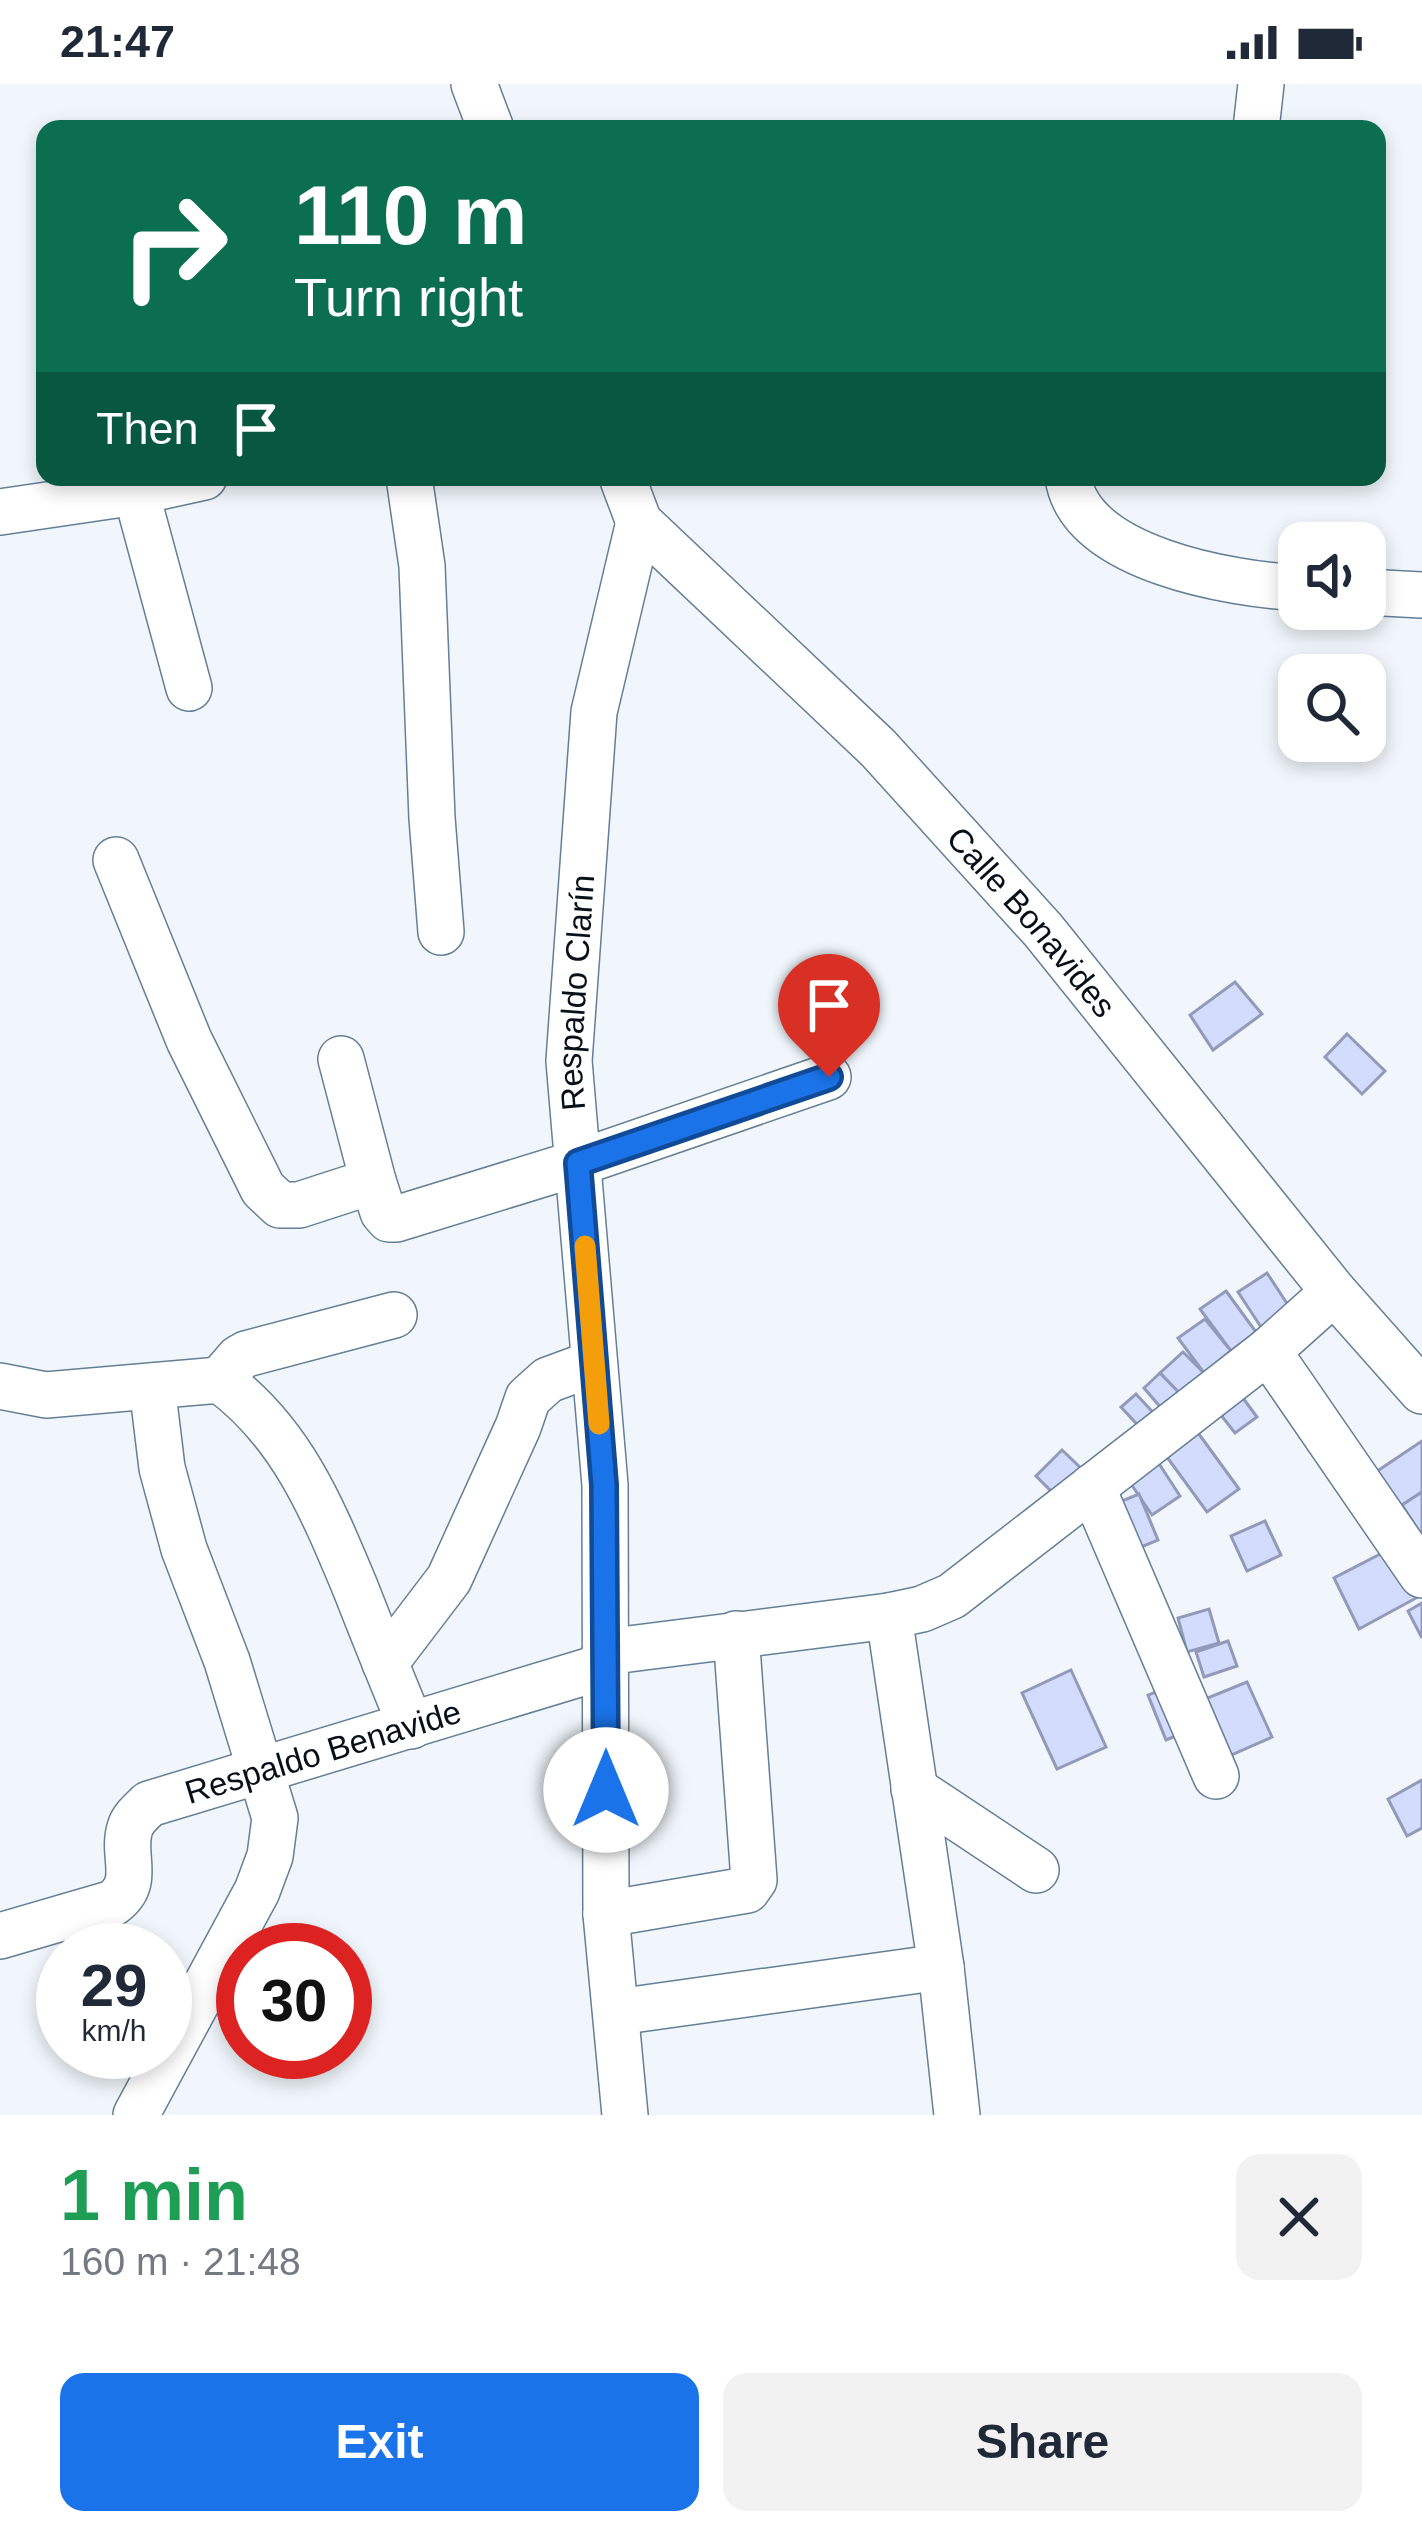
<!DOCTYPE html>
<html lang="en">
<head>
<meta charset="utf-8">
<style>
	body { margin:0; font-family:Helvetica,sans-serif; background:#f2f2f3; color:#1f2937; height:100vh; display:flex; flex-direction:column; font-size:45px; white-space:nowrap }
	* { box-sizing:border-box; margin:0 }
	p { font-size:39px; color:#747a83 }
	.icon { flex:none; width:66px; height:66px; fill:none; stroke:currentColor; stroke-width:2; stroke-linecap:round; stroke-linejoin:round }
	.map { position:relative; height:2031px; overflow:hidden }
	.drawer { display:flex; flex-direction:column; background:#fff; flex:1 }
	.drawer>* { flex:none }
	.guide { position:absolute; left:36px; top:36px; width:1350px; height:366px; border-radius:24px; box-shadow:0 6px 18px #0003; background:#0b6e4f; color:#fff; overflow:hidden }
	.controls { position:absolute; left:1278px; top:438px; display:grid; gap:24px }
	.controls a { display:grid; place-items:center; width:108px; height:108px; border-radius:24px; background:#fff; box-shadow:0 6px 18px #0003; font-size:60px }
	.speed { position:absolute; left:36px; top:1839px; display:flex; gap:24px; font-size:60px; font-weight:700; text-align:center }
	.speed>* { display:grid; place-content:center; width:156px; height:156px; border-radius:50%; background:#fff; box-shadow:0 6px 18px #0003; line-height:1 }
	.speed small { font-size:30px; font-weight:400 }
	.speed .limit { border:18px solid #d22; background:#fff; color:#111 }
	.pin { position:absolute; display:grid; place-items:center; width:102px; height:102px; color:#fff; margin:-123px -51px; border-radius:50% 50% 50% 0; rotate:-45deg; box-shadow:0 0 12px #0007 }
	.pin .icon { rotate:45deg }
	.me { position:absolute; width:132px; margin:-66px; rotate:0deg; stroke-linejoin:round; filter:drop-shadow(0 0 9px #0008) }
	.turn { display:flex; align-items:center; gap:42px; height:252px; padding:0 60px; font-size:54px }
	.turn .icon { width:156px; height:156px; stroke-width:2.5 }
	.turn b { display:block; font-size:84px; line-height:102px }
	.then { display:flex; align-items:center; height:114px; padding:0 60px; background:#0003; gap:24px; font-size:45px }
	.round { display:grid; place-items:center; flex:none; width:126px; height:126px; border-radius:24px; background:#f2f2f3 }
	.summary { display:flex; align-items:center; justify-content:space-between; height:204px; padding:0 60px }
	h1 { font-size:72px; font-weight:800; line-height:90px; color:#1e9e55 }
	.button { display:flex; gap:24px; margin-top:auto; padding:24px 60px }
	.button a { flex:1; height:138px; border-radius:24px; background:#1a73e8; color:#fff; font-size:48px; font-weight:800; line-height:138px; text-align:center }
	.button a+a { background:#f2f2f3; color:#1f2937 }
	.status { display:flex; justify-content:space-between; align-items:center; height:84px; padding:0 60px; background:#fff; direction:ltr }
	.status svg { height:33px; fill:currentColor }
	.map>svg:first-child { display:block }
	.building { fill:#d4dcfe; stroke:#9299b9; stroke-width:3 }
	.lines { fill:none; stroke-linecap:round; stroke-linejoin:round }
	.minor-casing { stroke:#647f96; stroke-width:48 }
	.minor { stroke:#fff; stroke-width:45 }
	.route-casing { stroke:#114b97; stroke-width:30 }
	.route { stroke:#1a73e8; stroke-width:21 }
	.slow { stroke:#f59e0b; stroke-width:21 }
	.labels { text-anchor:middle; stroke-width:12; stroke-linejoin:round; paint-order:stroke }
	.street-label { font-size:33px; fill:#061018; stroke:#fff }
</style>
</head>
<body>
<div class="status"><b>21:47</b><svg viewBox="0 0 49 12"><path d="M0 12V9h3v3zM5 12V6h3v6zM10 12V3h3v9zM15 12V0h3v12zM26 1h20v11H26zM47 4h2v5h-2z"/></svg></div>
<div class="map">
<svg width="1422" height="2031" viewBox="0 0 1422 2031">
	<rect width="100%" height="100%" fill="#f0f6fb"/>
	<g class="building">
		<path d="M1235 898 1262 930 1213 966 1190 931Z"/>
		<path d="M1347 950 1385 987 1362 1010 1325 973Z"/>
		<path d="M1267 1189 1290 1224 1261 1243 1238 1208Z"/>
		<path d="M1226 1207 1256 1248 1231 1267 1200 1225Z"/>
		<path d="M1205 1235 1231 1267 1204 1289 1178 1254Z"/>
		<path d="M1183 1268 1204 1289 1187 1317 1160 1289Z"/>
		<path d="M1160 1289 1187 1317 1169 1333 1144 1304Z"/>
		<path d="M1136 1310 1160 1336 1146 1350 1121 1323Z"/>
		<path d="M1240 1310 1257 1333 1235 1349 1217 1326Z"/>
		<path d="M1196 1346 1239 1405 1207 1428 1164 1369Z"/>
		<path d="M1422 1357V1408L1402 1421 1398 1427 1373 1390Z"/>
		<path d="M1062 1366 1085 1388 1059 1415 1036 1392Z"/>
		<path d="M1156 1375 1180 1412 1152 1431 1127 1394Z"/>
		<path d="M1422 1408V1452L1402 1421Z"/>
		<path d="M1139 1410 1158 1456 1132 1467 1112 1421Z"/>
		<path d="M1265 1437 1281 1471 1247 1487 1231 1452Z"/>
		<path d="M1392 1464 1418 1513 1359 1545 1334 1494Z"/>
		<path d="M1422 1519V1554L1408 1527Z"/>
		<path d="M1209 1525 1219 1559 1187 1568 1178 1534Z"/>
		<path d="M1228 1557 1237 1582 1204 1593 1196 1568Z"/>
		<path d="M1071 1586 1106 1663 1057 1685 1022 1609Z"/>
		<path d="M1247 1598 1272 1653 1229 1672 1205 1615Z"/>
		<path d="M1171 1602 1188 1647 1166 1656 1148 1611Z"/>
		<path d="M1422 1696V1744L1407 1752 1388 1715Z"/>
	</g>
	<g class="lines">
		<defs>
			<g id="minor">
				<path d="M474 0 491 45"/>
				<path d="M1256 45 1261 0"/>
				<path d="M409 393 422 482 432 734 441 848"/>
				<path id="s1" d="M622 393 639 438 878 664 1043 846 1334 1208 1422 1307"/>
				<path d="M1068 393C1080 476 1232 500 1299 504"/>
				<path d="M136 408 189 604"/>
				<path d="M0 428 136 408 204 393"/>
				<path d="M1365 508 1422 511"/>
				<path d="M116 776 189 956 263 1105 280 1121H299L373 1097"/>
				<path d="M341 975 373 1097 383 1128 389 1135H396L578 1079 828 993"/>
				<path d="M1334 1208 1268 1267 1422 1491"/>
				<path d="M220 1296 239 1274 246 1270 394 1231"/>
				<path d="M0 1302 46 1311 220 1296C291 1348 322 1424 355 1503 373 1549 392 1596 411 1642"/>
				<path d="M1092 1403 1216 1692"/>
				<path d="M889 1532 941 1883 957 2031"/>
				<path d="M605 1568 889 1532 922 1525 952 1512 1268 1267"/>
				<path d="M385 1579 449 1495 518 1343 528 1314 548 1296 594 1279"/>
				<path d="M914 1705 1036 1786"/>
				<path d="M606 1830 747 1806 754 1796 736 1550"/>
				<path id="s2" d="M0 1852 113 1819C142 1798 121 1772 130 1744 133 1734 142 1727 149 1720L605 1582"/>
				<path d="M617 1928 941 1883"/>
				<path d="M136 2031 257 1807 270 1772 275 1734 227 1577 184 1465 162 1384 152 1302"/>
				<path id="s3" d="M625 2031 606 1830 605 1401 569 977 594 628 639 438"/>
			</g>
		</defs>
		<use href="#minor" class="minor-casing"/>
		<use href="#minor" class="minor"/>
	</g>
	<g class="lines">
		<defs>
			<path id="route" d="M606 1706 604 1401 578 1079 829 993"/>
		</defs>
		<use href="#route" class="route-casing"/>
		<use href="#route" class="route"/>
		<path class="slow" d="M585 1162 599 1340"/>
	</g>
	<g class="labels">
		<g class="street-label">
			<text dy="12" stroke="none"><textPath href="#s1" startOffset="609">Calle Bonavides</textPath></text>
			<text dy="12" stroke="none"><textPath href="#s3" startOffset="1125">Respaldo Clarín</textPath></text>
			<text dy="12" stroke="none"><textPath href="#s2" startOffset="411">Respaldo Benavide</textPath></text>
		</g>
	</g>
</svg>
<div class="controls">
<a><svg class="icon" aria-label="sound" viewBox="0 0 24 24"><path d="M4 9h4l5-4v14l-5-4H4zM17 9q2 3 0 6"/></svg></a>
<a><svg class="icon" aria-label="search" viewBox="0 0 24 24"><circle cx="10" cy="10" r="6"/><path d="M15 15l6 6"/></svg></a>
</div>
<div class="speed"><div>29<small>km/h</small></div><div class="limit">30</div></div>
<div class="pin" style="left:829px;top:993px;background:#d93025"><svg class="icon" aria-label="arrive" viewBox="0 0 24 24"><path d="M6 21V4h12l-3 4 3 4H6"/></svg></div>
<svg class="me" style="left:606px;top:1706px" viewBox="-20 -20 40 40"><circle r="19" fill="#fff"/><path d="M0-13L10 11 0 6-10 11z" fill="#1a73e8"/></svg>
<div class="guide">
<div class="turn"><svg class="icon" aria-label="right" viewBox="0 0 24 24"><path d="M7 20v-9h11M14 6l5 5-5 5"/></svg><div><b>110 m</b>Turn right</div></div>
<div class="then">Then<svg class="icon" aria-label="arrive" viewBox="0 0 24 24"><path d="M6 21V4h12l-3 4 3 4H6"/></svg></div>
</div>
</div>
<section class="drawer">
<div class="summary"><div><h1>1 min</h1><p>160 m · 21:48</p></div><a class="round"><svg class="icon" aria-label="close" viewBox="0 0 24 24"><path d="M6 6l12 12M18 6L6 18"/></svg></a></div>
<div class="button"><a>Exit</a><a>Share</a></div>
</section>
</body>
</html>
